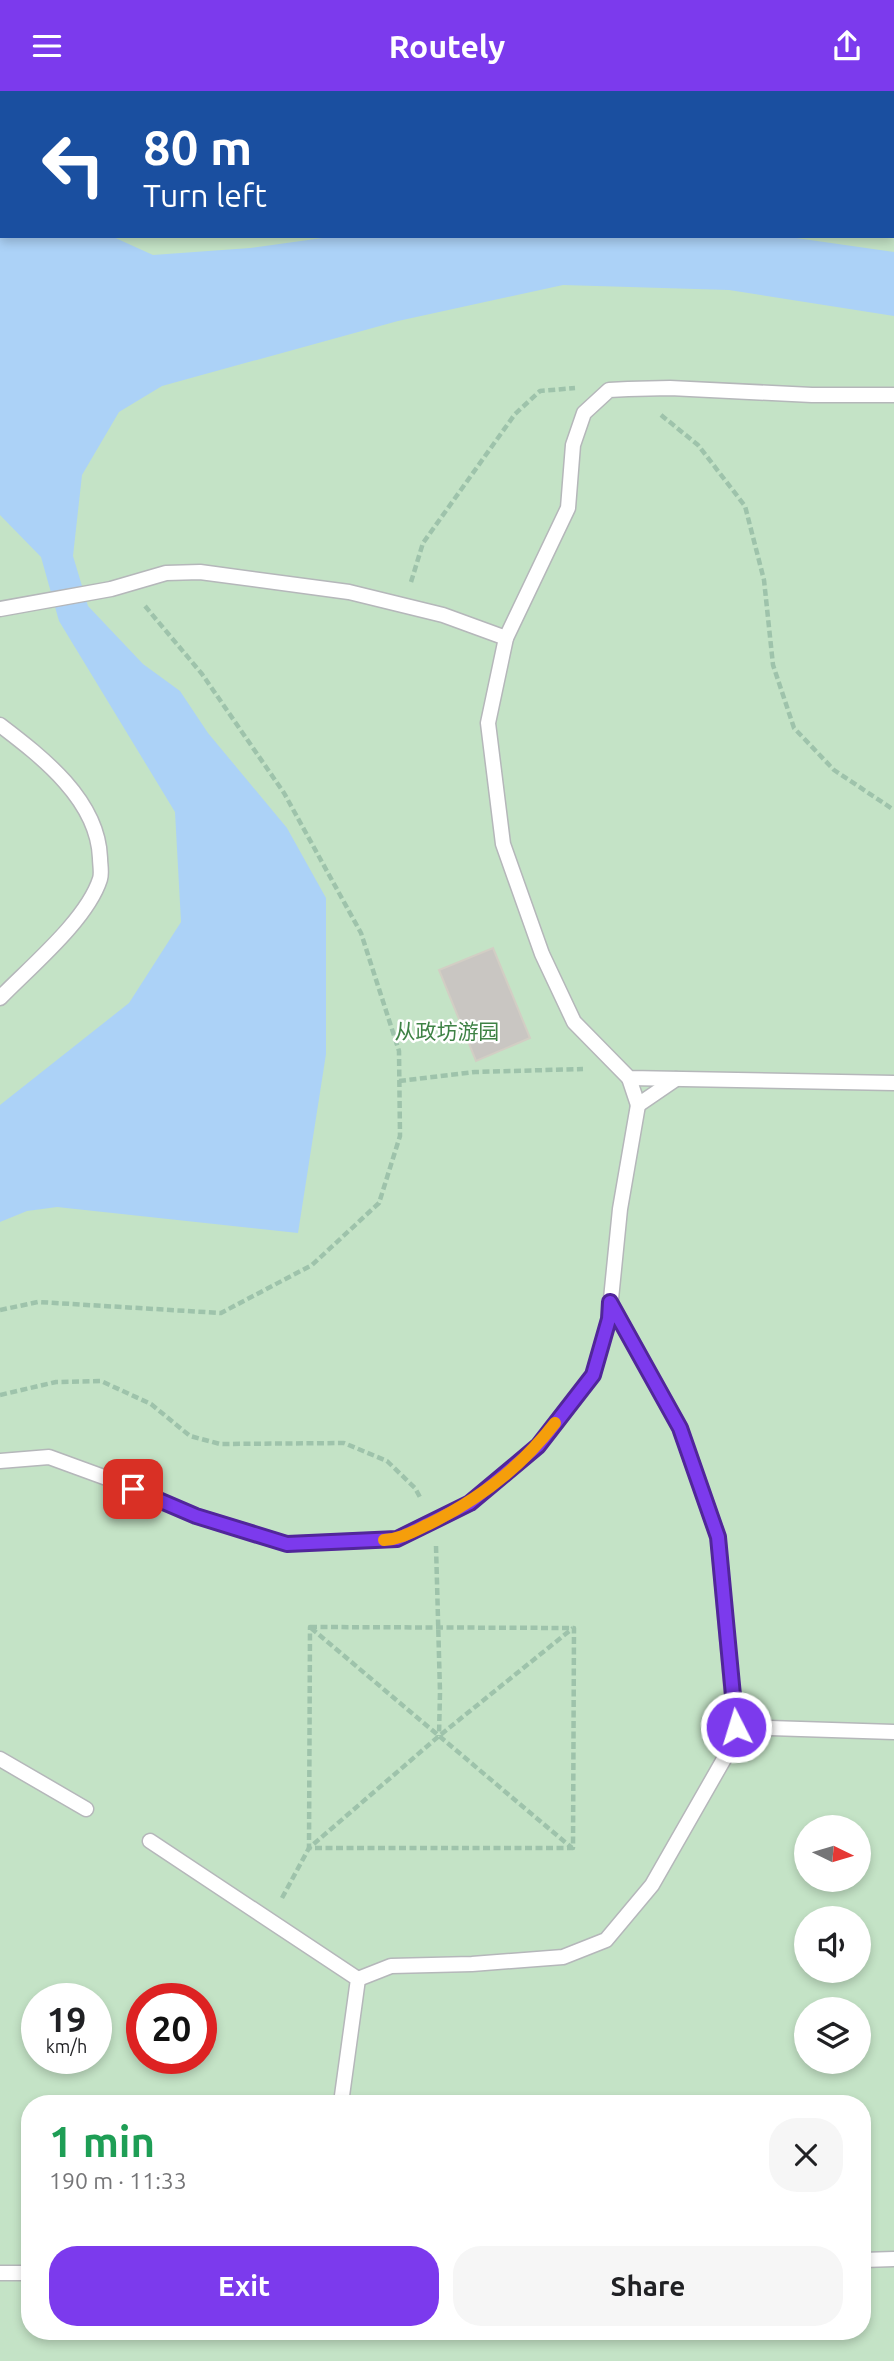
<!DOCTYPE html>
<html lang="en">
<head>
<meta charset="utf-8">
<style>
	body { margin:0; font-family:Ubuntu,"Noto Sans SC",sans-serif; background:#f6f6f6; color:#202124; height:100vh; display:flex; flex-direction:column; font-size:26px; white-space:nowrap }
	* { box-sizing:border-box; margin:0 }
	p { font-size:23px; color:#757577 }
	.icon { flex:none; width:38px; height:38px; fill:none; stroke:currentColor; stroke-width:2; stroke-linecap:round; stroke-linejoin:round }
	.map { position:relative; flex:1; overflow:hidden }
	.sheet { position:absolute; left:21px; top:2004px; width:850px; height:245px; display:flex; flex-direction:column; background:#fff; border-radius:28px; box-shadow:0 4px 10px #0003 }
	.sheet>* { flex:none }
	.guide { position:absolute; left:0px; top:0px; width:894px; height:147px; box-shadow:0 4px 10px #0003; background:#1a4fa0; color:#fff; overflow:hidden }
	.needle { width:46px; rotate:95deg }
	.controls { position:absolute; left:794px; top:1724px; display:grid; gap:14px }
	.controls a { display:grid; place-items:center; width:77px; height:77px; border-radius:50%; background:#fff; box-shadow:0 4px 10px #0003; font-size:35px }
	.speed { position:absolute; left:21px; top:1892px; display:flex; gap:14px; font-size:35px; font-weight:700; text-align:center }
	.speed>* { display:grid; place-content:center; width:91px; height:91px; border-radius:50%; background:#fff; box-shadow:0 4px 10px #0003; line-height:1 }
	.speed small { font-size:18px; font-weight:400 }
	.speed .limit { border:10px solid #d22; background:#fff; color:#111 }
	.pin { position:absolute; display:grid; place-items:center; width:60px; height:60px; color:#fff; margin:-30px; border-radius:14px; box-shadow:0 4px 10px #0006 }
	.me { position:absolute; width:77px; margin:-38px; rotate:355deg; stroke-linejoin:round; filter:drop-shadow(0 0 5px #0008) }
	.turn { display:flex; align-items:center; gap:24px; height:147px; padding:0 28px; font-size:32px }
	.turn .icon { width:91px; height:91px; stroke-width:2.5 }
	.turn b { display:block; font-size:49px; line-height:60px }
	.round { display:grid; place-items:center; flex:none; width:74px; height:74px; border-radius:28px; background:#f6f6f6 }
	.headline { display:flex; align-items:center; justify-content:space-between; height:119px; padding:0 28px }
	h1 { font-size:42px; font-weight:700; line-height:52px; color:#1e9e55 }
	.action { display:flex; gap:14px; margin-top:auto; padding:14px 28px }
	.action a { flex:1; height:80px; border-radius:28px; background:#7c3aed; color:#fff; font-size:28px; font-weight:700; line-height:80px; text-align:center }
	.action a+a { background:#f6f6f6; color:#202124 }
	header { display:flex; justify-content:space-between; align-items:center; height:91px; padding:0 28px; background:#7c3aed; color:#fff; font-size:32px; font-weight:700 }
	.map>svg:first-child { display:block }
	.green { fill:#c4e3c6; fill-rule:evenodd }
	.water { fill:#acd2f7 }
	.building { fill:#c9c6c2; stroke:#d2cec4; stroke-width:2 }
	.lines { fill:none; stroke-linecap:round; stroke-linejoin:round }
	.service-casing { stroke:#b5b7ba; stroke-width:17 }
	.path { stroke:#9ec3ab; stroke-width:4.5; stroke-dasharray:7 3.5; stroke-linecap:butt }
	.service { stroke:#fff; stroke-width:14 }
	.route-casing { stroke:#51269a; stroke-width:18 }
	.route { stroke:#7c3aed; stroke-width:12 }
	.slow { stroke:#f59e0b; stroke-width:12 }
	.labels { text-anchor:middle; stroke-width:5; stroke-linejoin:round; paint-order:stroke }
	.park-label { font-size:21px; fill:#3e8245; stroke:#fff }
</style>
</head>
<body>
<header><svg class="icon" aria-label="menu" viewBox="0 0 24 24"><path d="M4 6h16M4 12h16M4 18h16"/></svg>Routely<svg class="icon" aria-label="share" viewBox="0 0 24 24"><path d="M12 15V3M7 8l5-5 5 5M5 13v7h14v-7"/></svg></header>
<div class="map">
<svg width="894" height="2270" viewBox="0 0 894 2270">
	<rect width="100%" height="100%" fill="#eeece5"/>
	<path class="green" d="M0 0H894V2270H0ZM2 2H892V145H2ZM807 1736H859V1788H807ZM807 1827H859V1880H807ZM37 1908H96V1967H37ZM142 1908H201V1967H142ZM807 1918H859V1970H807ZM30 2012H863V2240H30Z"/>
	<path class="water" d="M0 0 32 2H2V145H111L153 164 250 157 337 145H782L894 161V225L729 199 563 194 398 230 162 295 119 321 82 384 73 465 88 515 143 573 180 600 208 642 287 737 326 807V963L298 1142 57 1116 27 1120 0 1131V1014L129 912 181 831 175 721 59 530 41 466 0 424Z"/>
	<path class="building" d="M493 857 530 947 476 970 439 879Z"/>
	<g class="lines">
		<defs>
			<g id="service">
				<path d="M894 304H812L670 297 628 298 609 299 584 322 573 354 568 417 506 547 488 632 503 753 542 863 574 931 629 987 894 992"/>
				<path d="M0 518 111 498 166 482 200 481 349 501 443 524 506 547"/>
				<path d="M0 634C42 666 98 709 100 767 100 774 102 782 100 788 87 829 30 876 0 907"/>
				<path d="M629 987 638 1014 676 988"/>
				<path d="M0 1370 49 1366 112 1389 196 1425 287 1453 397 1448 470 1412 538 1355 593 1284 609 1228 620 1118 638 1014"/>
				<path d="M736 1636 894 1641"/>
				<path d="M0 1668 86 1718"/>
				<path d="M150 1750 358 1888 341 2012"/>
				<path d="M358 1888 391 1875 472 1873 563 1866 606 1849 652 1794 736 1647 718 1446 680 1337 610 1211"/>
				<path d="M863 2169 894 2168"/>
				<path d="M0 2182H30"/>
			</g>
		</defs>
		<use href="#service" class="service-casing"/>
		<g class="path">
			<path d="M125 0 126 2"/>
			<path d="M892 83H894"/>
			<path d="M661 324 698 354 745 415 764 489 773 574 794 637 834 679 894 719"/>
			<path d="M411 491 423 452 515 323 540 300 575 297"/>
			<path d="M399 990 475 981 583 978"/>
			<path d="M0 1219 38 1211 221 1222 312 1174 379 1112 400 1045 399 960 361 842 284 702 202 583 145 515"/>
			<path d="M0 1304 56 1291 101 1290 151 1313 190 1345 220 1353 344 1352 387 1370 415 1397 421 1408"/>
			<path d="M436 1455 440 1601 439 1645"/>
			<path d="M310 1536 574 1537 573 1757H309Z"/>
			<path d="M311 1537 572 1757"/>
			<path d="M282 1807 309 1757 439 1645 573 1537"/>
		</g>
		<use href="#service" class="service"/>
	</g>
	<g class="lines">
		<defs>
			<path id="route" d="M133 1398 196 1425 287 1453 397 1448 470 1412 538 1355 593 1284 609 1228 610 1211 680 1337 718 1446 736 1636"/>
		</defs>
		<use href="#route" class="route-casing"/>
		<use href="#route" class="route"/>
		<path class="slow" d="M384 1449C401 1448 414 1440 429 1433 478 1409 522 1375 555 1332"/>
	</g>
	<g class="labels">
		<g class="park-label">
			<text x="447" y="948">从政坊游园</text>
		</g>
	</g>
</svg>
<div class="controls">
<a><svg class="needle" viewBox="-14 -14 28 28"><path d="M0-13l5 13h-10z" fill="#e53935"/><path d="M0 13l5-13h-10z" fill="#757577"/></svg></a>
<a><svg class="icon" aria-label="sound" viewBox="0 0 24 24"><path d="M4 9h4l5-4v14l-5-4H4zM17 9q2 3 0 6"/></svg></a>
<a><svg class="icon" aria-label="layers" viewBox="0 0 24 24"><path d="M12 4l9 5-9 5-9-5zM3 14l9 5 9-5"/></svg></a>
</div>
<div class="speed"><div>19<small>km/h</small></div><div class="limit">20</div></div>
<div class="pin" style="left:133px;top:1398px;background:#d93025"><svg class="icon" aria-label="arrive" viewBox="0 0 24 24"><path d="M6 21V4h12l-3 4 3 4H6"/></svg></div>
<svg class="me" style="left:736px;top:1636px" viewBox="-20 -20 40 40"><circle r="17" fill="#7c3aed" stroke="#fff" stroke-width="3"/><path d="M0-11L8 9 0 5-8 9z" fill="#fff"/></svg>
<div class="guide">
<div class="turn"><svg class="icon" aria-label="left" viewBox="0 0 24 24"><path d="M17 20v-9H6M10 6l-5 5 5 5"/></svg><div><b>80 m</b>Turn left</div></div>
</div>
<section class="sheet">
<div class="headline"><div><h1>1 min</h1><p>190 m · 11:33</p></div><a class="round"><svg class="icon" aria-label="close" viewBox="0 0 24 24"><path d="M6 6l12 12M18 6L6 18"/></svg></a></div>
<div class="action"><a>Exit</a><a>Share</a></div>
</section>
</div>
</body>
</html>
